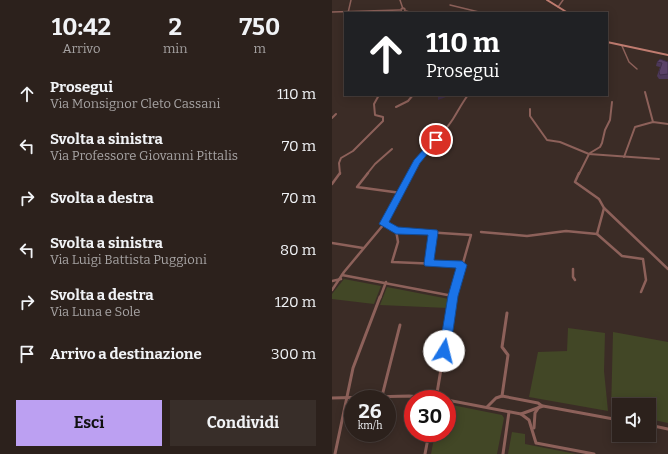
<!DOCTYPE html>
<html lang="it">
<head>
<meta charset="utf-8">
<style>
	body { margin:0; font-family:Bitter,serif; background:#382e29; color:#f1f3f6; height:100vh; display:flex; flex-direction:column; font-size:15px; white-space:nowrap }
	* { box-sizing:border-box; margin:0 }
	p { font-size:13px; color:#a6a3a3 }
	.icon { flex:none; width:22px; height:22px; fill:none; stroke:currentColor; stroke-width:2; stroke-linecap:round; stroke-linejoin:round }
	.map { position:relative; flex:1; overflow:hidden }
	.panel { display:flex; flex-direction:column; background:#2c211c; width:332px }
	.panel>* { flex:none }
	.hud { position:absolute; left:12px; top:12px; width:264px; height:84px; border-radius:0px; box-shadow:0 2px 10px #0003,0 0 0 1px #483e3b; background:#202124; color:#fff; overflow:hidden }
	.fabs { position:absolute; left:280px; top:398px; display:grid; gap:8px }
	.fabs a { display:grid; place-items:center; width:44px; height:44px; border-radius:0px; background:#2c211c; box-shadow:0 2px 10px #0003,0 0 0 1px #483e3b; font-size:20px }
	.speed { position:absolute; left:12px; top:390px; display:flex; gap:8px; font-size:20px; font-weight:700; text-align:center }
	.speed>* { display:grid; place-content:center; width:52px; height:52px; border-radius:50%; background:#2c211c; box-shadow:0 2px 10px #0003,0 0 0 1px #483e3b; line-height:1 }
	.speed small { font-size:10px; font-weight:400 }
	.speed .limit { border:6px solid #d22; background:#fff; color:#111 }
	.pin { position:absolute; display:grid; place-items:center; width:34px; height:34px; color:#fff; margin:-17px; border:2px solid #fff; border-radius:50%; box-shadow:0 1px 4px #0007 }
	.me { position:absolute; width:44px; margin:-22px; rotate:9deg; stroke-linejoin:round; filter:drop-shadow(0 0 3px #0008) }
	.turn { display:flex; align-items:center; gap:14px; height:84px; padding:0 16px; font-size:18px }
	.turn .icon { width:52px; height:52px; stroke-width:2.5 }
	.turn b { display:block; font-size:28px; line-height:34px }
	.eta { display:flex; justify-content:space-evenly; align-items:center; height:68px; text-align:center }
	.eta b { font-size:24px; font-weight:700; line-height:28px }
	.button { display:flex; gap:8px; margin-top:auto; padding:8px 16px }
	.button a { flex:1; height:46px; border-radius:0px; background:#bca0f2; color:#111; font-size:16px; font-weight:700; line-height:46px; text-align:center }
	.button a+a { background:#382e29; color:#f1f3f6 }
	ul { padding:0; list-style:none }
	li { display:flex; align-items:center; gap:12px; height:52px; padding:0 16px }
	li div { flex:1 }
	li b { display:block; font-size:15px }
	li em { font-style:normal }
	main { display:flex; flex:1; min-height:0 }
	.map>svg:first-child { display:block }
	.green { fill:#424726 }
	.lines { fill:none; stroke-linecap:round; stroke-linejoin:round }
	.street-far3 { stroke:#8d615a; stroke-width:1.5 }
	.street-far2 { stroke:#8d615a; stroke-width:2 }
	.street-far1 { stroke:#8d615a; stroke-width:2.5 }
	.street { stroke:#8d615a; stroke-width:3 }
	.secondary { stroke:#c07c70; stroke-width:2 }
	.wall { fill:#4d3859 }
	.shaded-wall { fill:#3f2e48 }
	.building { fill:#5a4167; stroke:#3f2e48 }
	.route { fill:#1a73e8; stroke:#114b97 }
</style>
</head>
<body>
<main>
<section class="panel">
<div class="eta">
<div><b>10:42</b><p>Arrivo</p></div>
<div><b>2</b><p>min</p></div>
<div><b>750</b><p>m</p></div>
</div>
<ul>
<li><svg class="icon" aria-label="ahead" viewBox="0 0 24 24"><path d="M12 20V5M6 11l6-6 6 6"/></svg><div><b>Prosegui</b><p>Via Monsignor Cleto Cassani</p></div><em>110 m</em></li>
<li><svg class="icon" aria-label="left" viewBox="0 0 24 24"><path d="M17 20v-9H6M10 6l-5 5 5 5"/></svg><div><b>Svolta a sinistra</b><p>Via Professore Giovanni Pittalis</p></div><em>70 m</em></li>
<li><svg class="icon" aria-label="right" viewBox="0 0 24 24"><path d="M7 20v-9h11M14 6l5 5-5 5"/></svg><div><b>Svolta a destra</b></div><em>70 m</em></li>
<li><svg class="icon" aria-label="left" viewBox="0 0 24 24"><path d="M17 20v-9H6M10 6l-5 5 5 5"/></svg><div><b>Svolta a sinistra</b><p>Via Luigi Battista Puggioni</p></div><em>80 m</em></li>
<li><svg class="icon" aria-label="right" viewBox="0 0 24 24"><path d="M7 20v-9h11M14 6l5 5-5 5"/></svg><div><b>Svolta a destra</b><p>Via Luna e Sole</p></div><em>120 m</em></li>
<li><svg class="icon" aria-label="arrive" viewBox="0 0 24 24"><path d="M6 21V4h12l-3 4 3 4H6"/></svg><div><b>Arrivo a destinazione</b></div><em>300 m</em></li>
</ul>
<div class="button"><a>Esci</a><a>Condividi</a></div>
</section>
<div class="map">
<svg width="336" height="454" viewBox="0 0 336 454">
	<rect width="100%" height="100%" fill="#3b2c26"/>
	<g class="green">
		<path d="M12 279 49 286 42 304 0 299V294Z"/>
		<path d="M55 287 117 299 116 308 48 305Z"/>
		<path d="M236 328 273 333 272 371 276 411 197 397 206 352 235 351Z"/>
		<path d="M281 332 336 342V423L317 419V405H287V413L279 412Z"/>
		<path d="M115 404 170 415 172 418 165 454H99L103 433H115Z"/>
		<path d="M180 432 193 434V444L244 454H176Z"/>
	</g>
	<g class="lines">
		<g class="street-far3">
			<path d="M68 0 71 9"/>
			<path d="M118 5 151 13"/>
			<path d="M226 7 231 0"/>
			<circle cx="71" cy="10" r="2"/>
			<path d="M74 11 81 13"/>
			<path d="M0 12 68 10"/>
			<path d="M16 13 19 0"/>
			<path d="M290 46 297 62 305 69"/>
		</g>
		<g class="street-far2">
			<path d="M313 92 321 122"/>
			<path d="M64 107 76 101 81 95"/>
			<path d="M198 109V116L215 140 228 142 257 154"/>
			<path d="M0 118 4 114"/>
			<path d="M258 153 268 147 270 143 273 130 278 120 280 102"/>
			<path d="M257 154 327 159"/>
			<path d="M292 157 303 127 321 122 336 124"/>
			<path d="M8 174 7 163 9 158 21 151 51 121V117L43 115 42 104 47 95"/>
			<path d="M35 174 43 164 60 149"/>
			<path d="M78 174C90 153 108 139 121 119 126 111 130 103 136 95"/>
			<path d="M247 174 257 154"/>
		</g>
		<g class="street-far1">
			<path d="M36 173 25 187 69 193"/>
			<path d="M247 173 243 182 267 199 272 208 336 269"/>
			<path d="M0 184 8 173"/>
			<path d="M52 224 64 230 139 235 121 298"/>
			<path d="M64 230 66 242 60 262 130 265"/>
			<path d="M149 232 195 236 234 231 265 234 272 208"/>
			<path d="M265 234 290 256 311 259 314 280 309 292"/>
			<path d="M0 243 31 248"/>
			<path d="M96 263 101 232"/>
			<path d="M241 269V277L243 280"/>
			<path d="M10 275 121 296"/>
			<path d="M0 281 9 279"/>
			<path d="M0 290 12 272 52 224 79 173"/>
			<path d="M48 298 54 282"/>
		</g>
		<g class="street">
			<path d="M50 396 68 325"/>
			<path d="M170 396 176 355 170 347 175 313"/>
			<path d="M0 398 77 396 111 399"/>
			<path d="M104 399 121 297"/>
			<path d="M115 400 189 414 197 420 204 443 262 454"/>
			<path d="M155 407 164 398 170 396 206 403 210 406"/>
			<path d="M189 414 211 406 287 420"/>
			<path d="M317 425 336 429"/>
			<path d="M202 428 203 413 207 407"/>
			<path d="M3 454 21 368 48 297"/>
			<path d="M93 454 97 433"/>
			<path d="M171 454 177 412"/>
		</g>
		<g class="secondary">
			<path d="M215 0 236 13"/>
			<path d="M275 42 336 55"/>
		</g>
	</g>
	<path class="wall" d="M325 62H336V79H327L325 76 328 67 324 66Z"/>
	<path class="shaded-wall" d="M111 95H113L114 97 106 100V97Z"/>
	<g class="building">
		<path d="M328 59 336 62V74L328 75 327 72 330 63 325 62Z"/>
		<path d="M105 95H111L106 97Z"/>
	</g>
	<path class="route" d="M101 139 107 140 88 163 57 222 66 227 105 230 106 232 102 260 130 261 135 265 126 296 118 351 116 355 112 357 108 355 107 351 116 296 124 268 93 266 92 264 96 235 64 234 47 224 82 160Z"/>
</svg>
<div class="fabs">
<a><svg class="icon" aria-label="sound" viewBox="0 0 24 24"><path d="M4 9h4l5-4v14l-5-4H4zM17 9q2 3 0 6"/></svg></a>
</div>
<div class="speed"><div>26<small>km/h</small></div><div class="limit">30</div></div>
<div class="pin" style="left:104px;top:140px;background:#d93025"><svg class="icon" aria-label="arrive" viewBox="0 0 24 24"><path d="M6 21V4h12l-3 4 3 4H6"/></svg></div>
<svg class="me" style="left:112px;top:351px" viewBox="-20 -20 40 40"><circle r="19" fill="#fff"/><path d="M0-13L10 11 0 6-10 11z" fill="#1a73e8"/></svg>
<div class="hud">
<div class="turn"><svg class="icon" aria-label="ahead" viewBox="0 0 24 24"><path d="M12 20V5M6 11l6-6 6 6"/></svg><div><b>110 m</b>Prosegui</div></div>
</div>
</div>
</main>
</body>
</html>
